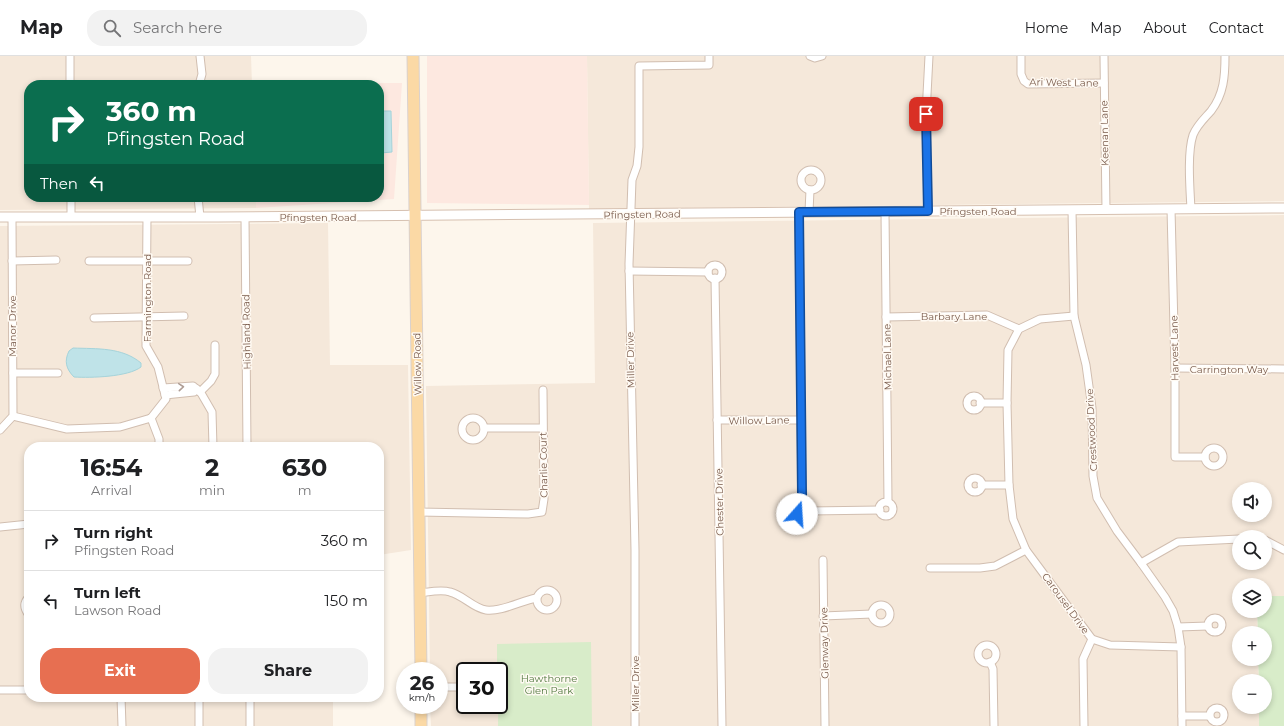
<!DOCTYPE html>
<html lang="en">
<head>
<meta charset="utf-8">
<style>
	body { margin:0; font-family:Montserrat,sans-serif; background:#f2f2f2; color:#202124; height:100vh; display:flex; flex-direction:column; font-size:15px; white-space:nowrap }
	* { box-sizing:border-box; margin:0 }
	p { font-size:13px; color:#757577 }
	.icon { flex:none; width:22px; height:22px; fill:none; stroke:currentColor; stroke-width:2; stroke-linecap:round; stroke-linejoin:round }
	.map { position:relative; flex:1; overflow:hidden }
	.sheet { position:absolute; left:24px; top:386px; width:360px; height:260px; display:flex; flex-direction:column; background:#fff; border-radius:16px; box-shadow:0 2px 6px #0003 }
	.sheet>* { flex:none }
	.guide { position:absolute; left:24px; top:24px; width:360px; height:122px; border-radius:16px; box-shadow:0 2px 6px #0003; background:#0b6e4f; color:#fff; overflow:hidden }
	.tools { position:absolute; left:1232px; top:426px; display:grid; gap:8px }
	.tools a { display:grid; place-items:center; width:40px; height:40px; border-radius:50%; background:#fff; box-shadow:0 2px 6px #0003; font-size:20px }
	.speed { position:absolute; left:396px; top:606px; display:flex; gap:8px; font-size:20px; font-weight:700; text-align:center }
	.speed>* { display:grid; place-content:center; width:52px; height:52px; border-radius:50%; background:#fff; box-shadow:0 2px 6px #0003; line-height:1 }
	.speed small { font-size:10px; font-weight:400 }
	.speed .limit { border:2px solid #111; border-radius:6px; background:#fff; color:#111 }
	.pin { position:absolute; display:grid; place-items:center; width:34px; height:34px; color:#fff; margin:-17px; border-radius:8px; box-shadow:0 2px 6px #0006 }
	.me { position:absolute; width:44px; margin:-22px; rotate:19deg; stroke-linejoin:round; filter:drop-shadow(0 0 3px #0008) }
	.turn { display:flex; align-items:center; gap:14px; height:84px; padding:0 16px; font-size:18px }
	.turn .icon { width:52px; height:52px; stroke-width:2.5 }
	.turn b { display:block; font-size:28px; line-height:34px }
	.then { display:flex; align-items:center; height:38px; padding:0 16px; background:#0003; gap:8px; font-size:15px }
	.eta { display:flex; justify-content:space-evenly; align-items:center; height:68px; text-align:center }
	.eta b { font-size:24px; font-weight:700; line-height:28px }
	.cta { display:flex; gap:8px; margin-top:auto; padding:8px 16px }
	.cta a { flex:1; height:46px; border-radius:16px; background:#e76f51; color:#fff; font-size:16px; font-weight:700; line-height:46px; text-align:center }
	.cta a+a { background:#f2f2f2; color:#202124 }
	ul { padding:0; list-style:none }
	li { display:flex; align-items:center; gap:12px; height:60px; padding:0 16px; border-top:1px solid #e0e0e0 }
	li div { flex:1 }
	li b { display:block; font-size:15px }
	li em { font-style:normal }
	header { display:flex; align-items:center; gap:24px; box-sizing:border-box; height:56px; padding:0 20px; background:#fff; border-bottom:1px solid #e0e0e0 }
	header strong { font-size:19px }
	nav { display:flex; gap:22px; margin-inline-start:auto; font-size:14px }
	.search { width:280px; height:36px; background:#f2f2f2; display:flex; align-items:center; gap:10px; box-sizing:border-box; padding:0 14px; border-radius:16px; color:#757577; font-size:15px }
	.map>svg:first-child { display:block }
	.residential { fill:#f5e8da; fill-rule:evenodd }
	.commercial { fill:#fde8e0 }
	.green { fill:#d8ecc9 }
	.water { fill:#bfe3e8; stroke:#a5d3da }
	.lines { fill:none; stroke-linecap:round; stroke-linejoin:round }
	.street-casing { stroke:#d1beb0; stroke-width:9 }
	.secondary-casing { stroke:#d6c0b0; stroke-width:11 }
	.primary-casing { stroke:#dad1cd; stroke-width:13 }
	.street { stroke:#fff; stroke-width:7 }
	.secondary { stroke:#fff; stroke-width:9 }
	.primary { stroke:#fbd9a5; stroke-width:11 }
	.oneway { stroke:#af9d94 }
	.route-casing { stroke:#114b97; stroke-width:10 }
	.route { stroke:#1a73e8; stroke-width:7 }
	.labels { text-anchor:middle; stroke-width:3; stroke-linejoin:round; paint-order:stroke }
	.street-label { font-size:10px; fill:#7a5c4d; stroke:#fffaf3 }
	.park-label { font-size:10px; fill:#537a41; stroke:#fffaf3 }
</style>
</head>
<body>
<header>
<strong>Map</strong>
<div class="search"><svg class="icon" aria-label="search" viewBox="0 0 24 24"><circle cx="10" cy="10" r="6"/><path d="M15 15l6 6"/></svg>Search here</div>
<nav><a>Home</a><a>Map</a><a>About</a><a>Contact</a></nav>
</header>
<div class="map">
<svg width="1284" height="670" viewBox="0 0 1284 670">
	<rect width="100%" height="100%" fill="#fdf6ec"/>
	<g class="residential">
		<path d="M0 0H251L252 29H29V141H256V152L0 154Z"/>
		<path d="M587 0H1284V145L589 153Z"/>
		<path d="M1284 159V540H1265V529H1239V555H1257L1258 577H1239V603H1258L1259 625H1239V651H1259V670H431L430 649H439V615H430L426 330 595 327 593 167ZM1239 433H1265V459H1239ZM1239 481H1265V507H1239ZM465 615H499V649H465Z"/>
		<path d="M328 167 330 309H408L411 494 379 499V391H29V641H333V670H0V170Z"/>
	</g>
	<g class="commercial">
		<path d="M427 0H587L589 149 427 147Z"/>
		<path d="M252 27H402L394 143 256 152V141H379V29H252Z"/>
	</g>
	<g class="green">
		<path d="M1265 540H1284V670H1259V651H1265V625H1259L1258 603H1265V577H1258L1257 555H1265Z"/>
		<path d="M591 586 592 670H498L499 615H497V588Z"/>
	</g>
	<g class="water">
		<path d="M380 55H391L392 96 381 97Z"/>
		<path d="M73 292C97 293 122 291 141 307V311C128 321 91 322 74 321 66 313 64 305 69 295Z"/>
	</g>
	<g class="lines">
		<defs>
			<g id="street">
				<path d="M70 0V29"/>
				<path d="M810 0 815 2 822 0"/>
				<path d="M1021 0V18L1024 25 1028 28 1104 27"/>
				<path d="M1104 0 1106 154"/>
				<path d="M199 29 202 18 200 0"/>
				<circle cx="811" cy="124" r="10"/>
				<path d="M71 141V161"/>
				<path d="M198 141 200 161"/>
				<path d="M1171 153 1175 312V401H1205"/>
				<path d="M1191 153C1190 133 1187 97 1193 79 1197 69 1204 63 1211 55 1224 38 1225 20 1225 0"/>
				<path d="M1072 154 1074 260 1086 309 1092 352 1093 420 1097 442 1117 475 1141 507 1165 541 1173 555 1178 571 1181 591 1182 670"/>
				<path d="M928 155 926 58 929 0"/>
				<path d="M799 156 802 449"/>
				<path d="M809 156 810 134"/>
				<path d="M885 156 888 446"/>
				<path d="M147 161 146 290 158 311 166 343 151 362"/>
				<path d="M245 161 247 391"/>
				<path d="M12 205 56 204"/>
				<path d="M89 205H188"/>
				<circle cx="715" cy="216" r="7"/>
				<path d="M629 215 708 216"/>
				<path d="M715 222 722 670"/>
				<path d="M1074 260 1040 263 1019 273 1008 294 1007 347 1009 429 1013 463 1026 494 1092 583 1110 589 1181 591"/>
				<path d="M886 261 987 259 1019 273"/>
				<path d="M94 262 184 260"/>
				<path d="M1175 312 1284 313"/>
				<path d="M13 317H58"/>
				<path d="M163 332 193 330 201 337 212 356 213 391"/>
				<path d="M200 336 211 325 215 318V289"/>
				<path d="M165 339 194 336 197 333"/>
				<circle cx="974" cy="347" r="7"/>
				<path d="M980 347H1007"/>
				<path d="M13 360 67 373 120 371 151 362"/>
				<path d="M151 362 159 383V391"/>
				<circle cx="473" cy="373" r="11"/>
				<path d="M717 364H801"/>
				<path d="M484 372H542"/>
				<path d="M0 374 13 360 12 161"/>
				<circle cx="1214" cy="401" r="9"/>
				<circle cx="975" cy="429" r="7"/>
				<path d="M981 429H1009"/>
				<circle cx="886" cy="453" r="7"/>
				<circle cx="803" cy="455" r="6"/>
				<path d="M809 455 880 454"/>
				<path d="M419 456 528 458 542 456 544 443 543 334"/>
				<path d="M0 471 29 468"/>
				<path d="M1265 484 1284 494"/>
				<path d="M823 504 825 670"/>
				<path d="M1141 507 1178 486 1239 483"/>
				<path d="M930 512H980L995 510 1026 494"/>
				<circle cx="547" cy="544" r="10"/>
				<path d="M420 537C429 536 441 533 450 536 463 539 473 552 486 554 501 556 521 545 536 542"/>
				<path d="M29 541C23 547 24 553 29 559"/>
				<circle cx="881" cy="558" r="9"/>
				<path d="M823 560 872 558"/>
				<circle cx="1215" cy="569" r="7"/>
				<path d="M1178 571 1208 570"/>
				<circle cx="987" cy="598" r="9"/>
				<path d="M990 606 993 613 994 670"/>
				<path d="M439 631H463"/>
				<path d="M0 634H29"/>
				<path d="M121 641 122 670"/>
				<path d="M199 641V670"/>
				<path d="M250 641V670"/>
				<circle cx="1217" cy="659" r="7"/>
				<path d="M1182 660H1209"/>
				<path d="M635 670V494L629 208 632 124 637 110 639 91V10L709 9V0"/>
				<path d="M1084 670 1083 603 1092 583"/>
			</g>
			<path id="secondary" d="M0 161H218L1284 152"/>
			<g id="primary">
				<path d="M413 0 421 615"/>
				<path d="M421 649V670"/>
			</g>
		</defs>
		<use href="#street" class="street-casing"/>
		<use href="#secondary" class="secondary-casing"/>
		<use href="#primary" class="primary-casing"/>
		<use href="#street" class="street"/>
		<use href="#secondary" class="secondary"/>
		<use href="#primary" class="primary"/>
	</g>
	<defs><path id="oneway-chevron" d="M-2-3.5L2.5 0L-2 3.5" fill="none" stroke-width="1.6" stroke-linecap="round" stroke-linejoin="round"/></defs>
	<use class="oneway" href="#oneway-chevron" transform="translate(181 331) rotate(-5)"/>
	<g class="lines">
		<defs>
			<path id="route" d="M797 458V452L802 449V438L799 156 928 155 926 58"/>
		</defs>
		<use href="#route" class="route-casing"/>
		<use href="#route" class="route"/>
	</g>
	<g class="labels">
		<g class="street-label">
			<text transform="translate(1064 26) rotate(1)" y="4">Ari West Lane</text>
			<text transform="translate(1104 77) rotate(-91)" y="4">Keenan Lane</text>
			<text x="978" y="159">Pfingsten Road</text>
			<text transform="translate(642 158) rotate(-1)" y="4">Pfingsten Road</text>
			<text x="318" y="165">Pfingsten Road</text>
			<text transform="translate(147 242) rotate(-90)" y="4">Farmington Road</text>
			<text x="954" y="264">Barbary Lane</text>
			<text transform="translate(12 270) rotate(-90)" y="4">Manor Drive</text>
			<text transform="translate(246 276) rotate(-91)" y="4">Highland Road</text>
			<text transform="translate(1174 292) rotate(-91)" y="4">Harvest Lane</text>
			<text transform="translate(887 301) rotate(-91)" y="4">Michael Lane</text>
			<text transform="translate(630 304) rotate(-91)" y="4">Miller Drive</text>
			<text transform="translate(417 308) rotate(-91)" y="4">Willow Road</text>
			<text x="1229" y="317">Carrington Way</text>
			<text transform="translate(759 364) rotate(-1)" y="4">Willow Lane</text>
			<text transform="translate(1091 374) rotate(-93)" y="4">Crestwood Drive</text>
			<text transform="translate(543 409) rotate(-91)" y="4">Charlie Court</text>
			<text transform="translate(719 446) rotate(-91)" y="4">Chester Drive</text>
			<text transform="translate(1066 547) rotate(54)" y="4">Carousel Drive</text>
			<text transform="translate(824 587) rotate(-91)" y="4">Glenway Drive</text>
			<text transform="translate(635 628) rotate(-90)" y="4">Miller Drive</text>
		</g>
		<g class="park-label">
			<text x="549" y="626">Hawthorne<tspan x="549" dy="12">Glen Park</tspan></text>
		</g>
	</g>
</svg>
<div class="tools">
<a><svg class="icon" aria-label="sound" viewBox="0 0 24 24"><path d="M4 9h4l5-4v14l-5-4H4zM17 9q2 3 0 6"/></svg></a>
<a><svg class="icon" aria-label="search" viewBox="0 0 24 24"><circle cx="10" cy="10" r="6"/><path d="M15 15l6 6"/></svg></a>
<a><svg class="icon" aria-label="layers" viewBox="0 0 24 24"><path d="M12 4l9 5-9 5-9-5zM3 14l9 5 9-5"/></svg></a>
<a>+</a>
<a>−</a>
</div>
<div class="speed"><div>26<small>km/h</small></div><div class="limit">30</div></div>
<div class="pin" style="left:926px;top:58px;background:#d93025"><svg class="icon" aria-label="arrive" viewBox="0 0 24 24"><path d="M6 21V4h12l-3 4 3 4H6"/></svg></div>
<svg class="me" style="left:797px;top:458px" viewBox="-20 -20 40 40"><circle r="19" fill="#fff"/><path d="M0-13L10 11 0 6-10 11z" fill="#1a73e8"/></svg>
<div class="guide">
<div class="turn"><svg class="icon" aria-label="right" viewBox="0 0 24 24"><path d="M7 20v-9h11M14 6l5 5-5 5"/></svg><div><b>360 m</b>Pfingsten Road</div></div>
<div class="then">Then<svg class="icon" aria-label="left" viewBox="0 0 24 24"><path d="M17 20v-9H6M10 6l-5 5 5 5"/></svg></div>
</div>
<section class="sheet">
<div class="eta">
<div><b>16:54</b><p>Arrival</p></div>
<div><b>2</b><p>min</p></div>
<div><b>630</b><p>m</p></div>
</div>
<ul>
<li><svg class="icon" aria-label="right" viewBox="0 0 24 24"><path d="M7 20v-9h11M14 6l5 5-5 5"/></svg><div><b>Turn right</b><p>Pfingsten Road</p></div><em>360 m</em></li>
<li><svg class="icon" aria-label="left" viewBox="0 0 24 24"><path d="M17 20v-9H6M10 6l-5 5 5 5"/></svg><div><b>Turn left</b><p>Lawson Road</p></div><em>150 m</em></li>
</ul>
<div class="cta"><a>Exit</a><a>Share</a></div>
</section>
</div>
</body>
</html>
